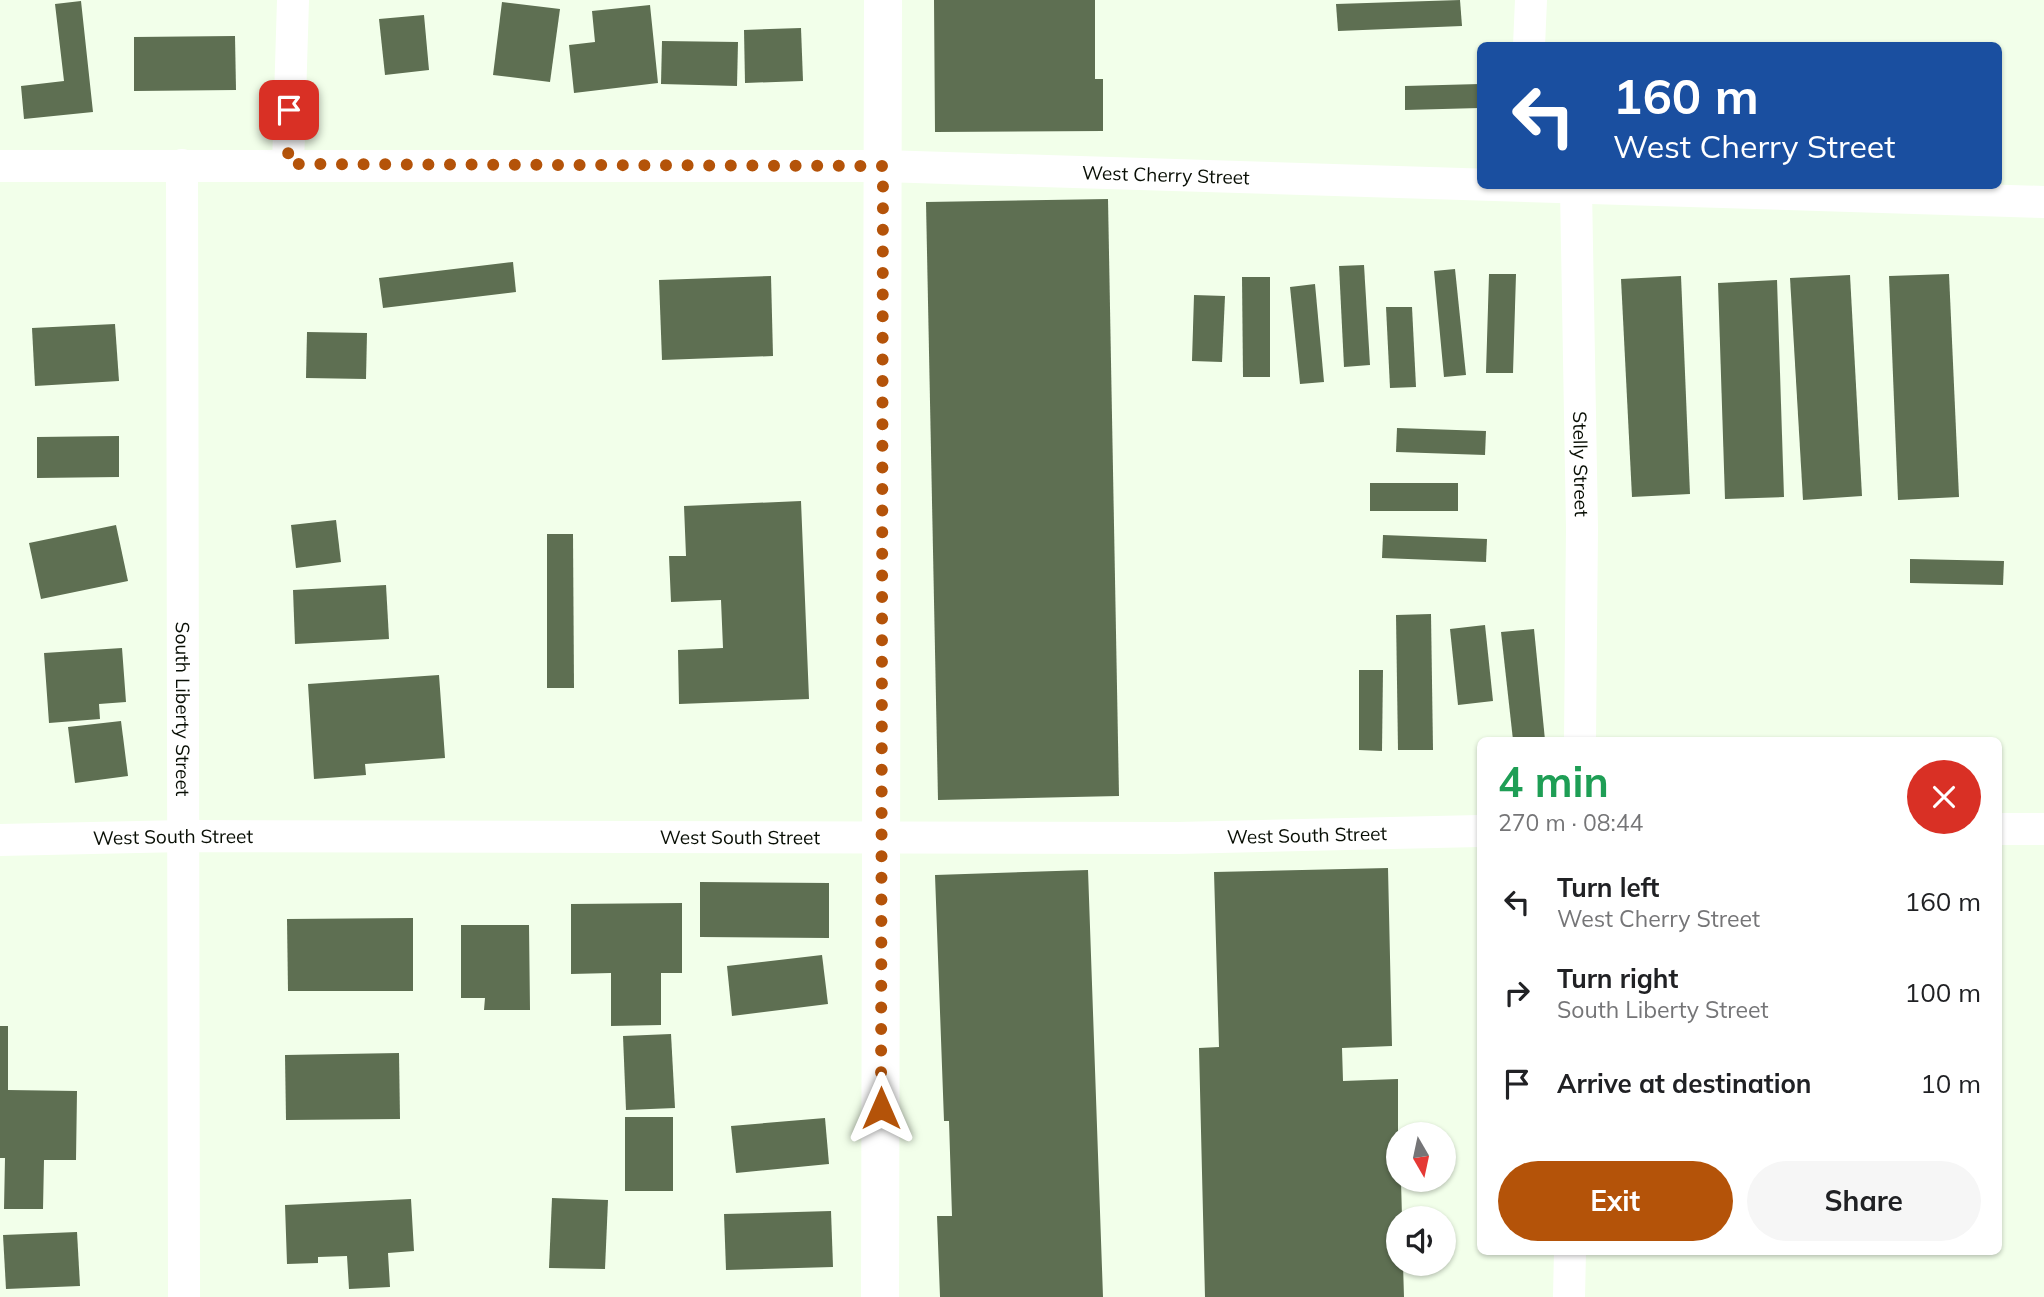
<!DOCTYPE html>
<html lang="en">
<head>
<meta charset="utf-8">
<style>
	body { margin:0; font-family:Mulish,sans-serif; background:#f6f6f6; color:#202124; height:100vh; display:flex; flex-direction:column; font-size:26px; white-space:nowrap }
	* { box-sizing:border-box; margin:0 }
	p { font-size:23px; color:#757577 }
	.icon { flex:none; width:38px; height:38px; fill:none; stroke:currentColor; stroke-width:2; stroke-linecap:round; stroke-linejoin:round }
	.map { position:relative; flex:1; overflow:hidden }
	.side { position:absolute; left:1477px; top:737px; width:525px; height:518px; display:flex; flex-direction:column; background:#fff; border-radius:10px; box-shadow:0 2px 5px #0004 }
	.side>* { flex:none }
	.guide { position:absolute; left:1477px; top:42px; width:525px; height:147px; border-radius:10px; box-shadow:0 2px 5px #0004; background:#1a4fa0; color:#fff; overflow:hidden }
	.needle { width:46px; rotate:171deg }
	.buttons { position:absolute; left:1386px; top:1122px; display:grid; gap:14px }
	.buttons a { display:grid; place-items:center; width:70px; height:70px; border-radius:50%; background:#fff; box-shadow:0 2px 5px #0004; font-size:35px }
	.pin { position:absolute; display:grid; place-items:center; width:60px; height:60px; color:#fff; margin:-30px; border-radius:14px; box-shadow:0 4px 10px #0006 }
	.me { position:absolute; width:77px; margin:-38px; rotate:0deg; stroke-linejoin:round; filter:drop-shadow(0 0 5px #0008) }
	.turn { display:flex; align-items:center; gap:24px; height:147px; padding:0 21px; font-size:32px }
	.turn .icon { width:91px; height:91px; stroke-width:2.5 }
	.turn b { display:block; font-size:49px; line-height:60px }
	.round { display:grid; place-items:center; flex:none; width:74px; height:74px; border-radius:37px; background:#f6f6f6 }
	.head { display:flex; align-items:center; justify-content:space-between; height:119px; padding:0 21px }
	h1 { font-size:42px; font-weight:700; line-height:52px; color:#1e9e55 }
	.primary-button { display:flex; gap:14px; margin-top:auto; padding:14px 21px }
	.primary-button a { flex:1; height:80px; border-radius:42px; background:#b45309; color:#fff; font-size:28px; font-weight:700; line-height:80px; text-align:center }
	.primary-button a+a { background:#f6f6f6; color:#202124 }
	ul { padding:0; list-style:none }
	li { display:flex; align-items:center; gap:21px; height:91px; padding:0 21px }
	li div { flex:1 }
	li b { display:block; font-size:26px }
	li em { font-style:normal }
	.map>svg:first-child { display:block }
	.building { fill:#5e6f52 }
	.lines { fill:none; stroke-linecap:round; stroke-linejoin:round }
	.street { stroke:#fff; stroke-width:32 }
	.secondary { stroke:#fff; stroke-width:38 }
	.route { stroke:#b45309; stroke-width:12; stroke-dasharray:0 21.6 }
	.labels { text-anchor:middle; stroke-width:5; stroke-linejoin:round; paint-order:stroke }
	.street-label { font-size:19px; fill:#080e04; stroke:#fff }
</style>
</head>
<body>
<div class="map">
<svg width="2044" height="1297" viewBox="0 0 2044 1297">
	<rect width="100%" height="100%" fill="#f2ffea"/>
	<g class="building">
		<path d="M934 0H1095V79H1103V131L935 132Z"/>
		<path d="M1460 0 1462 26 1338 31 1336 4Z"/>
		<path d="M81 1 93 112 24 119 21 86 64 81 55 4Z"/>
		<path d="M502 2 560 9 550 82 493 75Z"/>
		<path d="M650 5 658 83 574 93 569 45 595 42 592 11Z"/>
		<path d="M424 15 429 70 385 75 379 19Z"/>
		<path d="M801 28 803 81 745 83 744 30Z"/>
		<path d="M235 36 236 90 134 91V37Z"/>
		<path d="M662 41 738 42 737 86 661 84Z"/>
		<path d="M1480 84V108L1405 110V86Z"/>
		<path d="M1108 199 1119 796 938 800 926 202Z"/>
		<path d="M513 262 516 292 383 308 379 278Z"/>
		<path d="M1364 265 1370 365 1344 367 1339 266Z"/>
		<path d="M1455 269 1466 375 1444 377 1434 271Z"/>
		<path d="M1489 274H1516L1513 373H1486Z"/>
		<path d="M1949 274 1959 497 1898 500 1889 276Z"/>
		<path d="M1850 275 1862 496 1803 500 1790 278Z"/>
		<path d="M771 276 773 356 662 360 659 280Z"/>
		<path d="M1681 276 1690 494 1632 497 1621 279Z"/>
		<path d="M1242 277H1270V377H1243Z"/>
		<path d="M1777 280 1784 497 1725 499 1718 283Z"/>
		<path d="M1315 284 1324 382 1300 384 1290 287Z"/>
		<path d="M1194 295 1225 296 1222 362 1192 361Z"/>
		<path d="M1386 307H1412L1416 387 1390 388Z"/>
		<path d="M115 324 119 381 35 386 32 328Z"/>
		<path d="M307 332 367 333 366 379 306 378Z"/>
		<path d="M1397 428 1486 431 1485 455 1396 452Z"/>
		<path d="M119 436V477L37 478V437Z"/>
		<rect x="1370" y="483" width="88" height="28"/>
		<path d="M801 501 809 699 679 704 678 650 723 648 721 600 671 602 669 556H686L684 506Z"/>
		<path d="M336 520 341 562 296 568 291 525Z"/>
		<path d="M116 525 128 581 41 599 29 543Z"/>
		<path d="M547 534H573L574 688H547Z"/>
		<path d="M1383 535 1487 539 1486 562 1382 558Z"/>
		<path d="M1910 559 2004 561 2003 585 1910 583Z"/>
		<path d="M386 585 389 639 295 644 293 590Z"/>
		<path d="M1431 614 1433 750H1398L1396 615Z"/>
		<path d="M1485 625 1493 701 1458 705 1450 629Z"/>
		<path d="M1534 629 1545 740H1513L1501 632Z"/>
		<path d="M122 648 126 702 99 704 100 719 49 723 44 653Z"/>
		<path d="M1359 670H1383L1382 751 1359 750Z"/>
		<path d="M439 675 445 758 365 764 366 775 314 779 308 684Z"/>
		<path d="M121 721 128 776 75 783 68 727Z"/>
		<path d="M1388 868 1392 1046 1342 1048 1343 1081 1398 1079V1180H1401L1402 1218H1398V1264H1403L1404 1297H1205L1199 1048 1219 1047 1214 872Z"/>
		<path d="M1088 870 1103 1297H940L937 1216H952L949 1121H944L935 875Z"/>
		<path d="M700 882 829 883V938L700 937Z"/>
		<path d="M682 903V973H661V1025L611 1026V973L571 974V904Z"/>
		<path d="M413 918V991H288L287 919Z"/>
		<path d="M461 925H529L530 1010H484L485 998H461Z"/>
		<path d="M822 955 828 1004 732 1016 727 966Z"/>
		<path d="M0 1026H8V1090L77 1091 76 1160H44L43 1209H4L5 1158H0Z"/>
		<path d="M671 1034 675 1108 626 1110 623 1036Z"/>
		<path d="M399 1053 400 1119 286 1120 285 1055Z"/>
		<rect x="625" y="1117" width="48" height="74"/>
		<path d="M825 1118 829 1164 736 1173 731 1126Z"/>
		<path d="M552 1198 608 1200 605 1269 549 1268Z"/>
		<path d="M411 1199 414 1251 388 1253 390 1287 349 1289 347 1256 318 1257V1263L287 1264 285 1205Z"/>
		<path d="M831 1211 833 1267 726 1270 724 1214Z"/>
		<path d="M77 1232 80 1286 6 1289 3 1235Z"/>
	</g>
	<g class="lines">
		<g class="street">
			<path d="M1529 46 1531 0"/>
			<path id="s1" d="M182 165 184 1297"/>
			<path d="M288 165 293 0"/>
			<path id="s2" d="M0 166H883L2044 202"/>
			<path id="s3" d="M1576 189 1582 528 1580 740"/>
			<path d="M1998 829H2044"/>
			<path id="s4" d="M0 840 184 836 1178 838 1480 831"/>
			<path d="M1569 1297 1570 1251"/>
		</g>
		<path class="secondary" d="M880 1297 883 0"/>
	</g>
	<g class="lines">
		<path class="route" d="M289 110 288 164 883 166 881 1108"/>
	</g>
	<g class="labels">
		<g class="street-label">
			<text dy="7" stroke="none"><textPath href="#s2" startOffset="1166">West Cherry Street</textPath></text>
			<text dy="7" stroke="none"><textPath href="#s3" startOffset="275">Stelly Street</textPath></text>
			<text dy="7" stroke="none"><textPath href="#s1" startOffset="544">South Liberty Street</textPath></text>
			<text dy="7" stroke="none"><textPath href="#s4" startOffset="1307">West South Street</textPath></text>
			<text dy="7" stroke="none"><textPath href="#s4" startOffset="173">West South Street</textPath></text>
			<text dy="7" stroke="none"><textPath href="#s4" startOffset="740">West South Street</textPath></text>
		</g>
	</g>
</svg>
<div class="buttons">
<a><svg class="needle" viewBox="-14 -14 28 28"><path d="M0-13l5 13h-10z" fill="#e53935"/><path d="M0 13l5-13h-10z" fill="#757577"/></svg></a>
<a><svg class="icon" aria-label="sound" viewBox="0 0 24 24"><path d="M4 9h4l5-4v14l-5-4H4zM17 9q2 3 0 6"/></svg></a>
</div>
<div class="pin" style="left:289px;top:110px;background:#d93025"><svg class="icon" aria-label="arrive" viewBox="0 0 24 24"><path d="M6 21V4h12l-3 4 3 4H6"/></svg></div>
<svg class="me" style="left:881px;top:1108px" viewBox="-20 -20 40 40"><path d="M0-17L14 15 0 8-14 15z" fill="#b45309" stroke="#fff" stroke-width="4"/></svg>
<div class="guide">
<div class="turn"><svg class="icon" aria-label="left" viewBox="0 0 24 24"><path d="M17 20v-9H6M10 6l-5 5 5 5"/></svg><div><b>160 m</b>West Cherry Street</div></div>
</div>
<section class="side">
<div class="head"><div><h1>4 min</h1><p>270 m · 08:44</p></div><a class="round" style="background:#d93025;color:#fff"><svg class="icon" aria-label="close" viewBox="0 0 24 24"><path d="M6 6l12 12M18 6L6 18"/></svg></a></div>
<ul>
<li><svg class="icon" aria-label="left" viewBox="0 0 24 24"><path d="M17 20v-9H6M10 6l-5 5 5 5"/></svg><div><b>Turn left</b><p>West Cherry Street</p></div><em>160 m</em></li>
<li><svg class="icon" aria-label="right" viewBox="0 0 24 24"><path d="M7 20v-9h11M14 6l5 5-5 5"/></svg><div><b>Turn right</b><p>South Liberty Street</p></div><em>100 m</em></li>
<li><svg class="icon" aria-label="arrive" viewBox="0 0 24 24"><path d="M6 21V4h12l-3 4 3 4H6"/></svg><div><b>Arrive at destination</b></div><em>10 m</em></li>
</ul>
<div class="primary-button"><a>Exit</a><a>Share</a></div>
</section>
</div>
</body>
</html>
